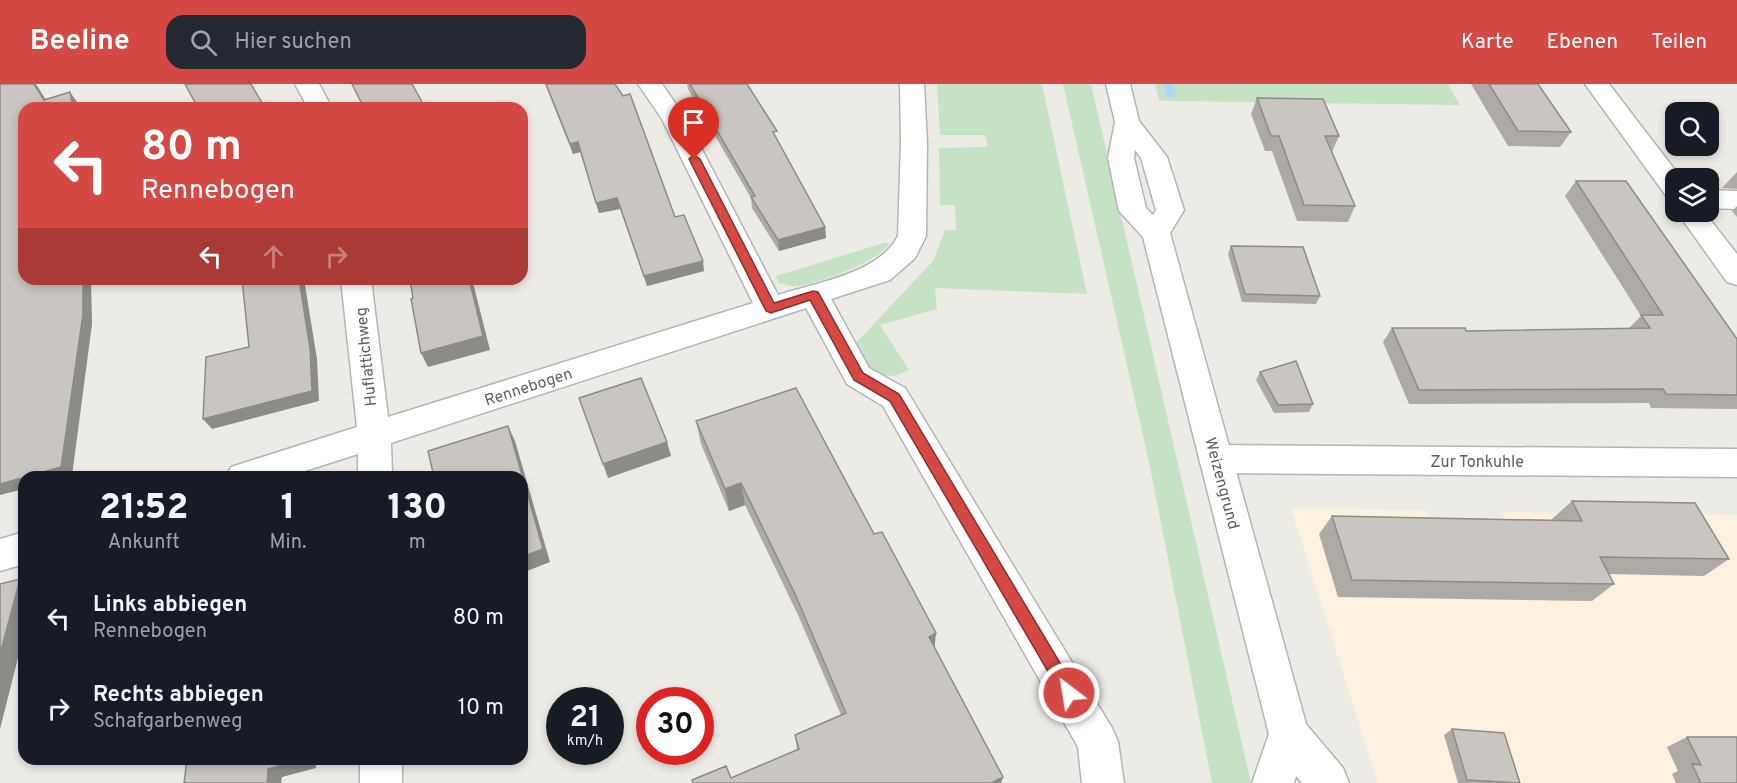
<!DOCTYPE html>
<html lang="de">
<head>
<meta charset="utf-8">
<style>
	body { margin:0; font-family:Overpass,sans-serif; background:#242831; color:#f1f3f6; height:100vh; display:flex; flex-direction:column; font-size:22px; white-space:nowrap }
	* { box-sizing:border-box; margin:0 }
	p { font-size:20px; color:#9ea1a6 }
	.icon { flex:none; width:33px; height:33px; fill:none; stroke:currentColor; stroke-width:2; stroke-linecap:round; stroke-linejoin:round }
	.map { position:relative; flex:1; overflow:hidden }
	.panel { position:absolute; left:18px; top:387px; width:510px; height:294px; display:flex; flex-direction:column; background:#171b24; border-radius:18px; box-shadow:0 3px 9px #0003 }
	.panel>* { flex:none }
	.guide { position:absolute; left:18px; top:18px; width:510px; height:183px; border-radius:18px; box-shadow:0 3px 9px #0003; background:#d44944; color:#fff; overflow:hidden }
	.fabs { position:absolute; left:1665px; top:18px; display:grid; gap:12px }
	.fabs a { display:grid; place-items:center; width:54px; height:54px; border-radius:12px; background:#171b24; box-shadow:0 3px 9px #0003; font-size:30px }
	.speed { position:absolute; left:546px; top:603px; display:flex; gap:12px; font-size:30px; font-weight:700; text-align:center }
	.speed>* { display:grid; place-content:center; width:78px; height:78px; border-radius:50%; background:#171b24; box-shadow:0 3px 9px #0003; line-height:1 }
	.speed small { font-size:15px; font-weight:400 }
	.speed .limit { border:9px solid #d22; background:#fff; color:#111 }
	.pin { position:absolute; display:grid; place-items:center; width:51px; height:51px; color:#fff; margin:-62px -26px; border-radius:50% 50% 50% 0; rotate:-45deg; box-shadow:0 0 6px #0007 }
	.pin .icon { rotate:45deg }
	.me { position:absolute; width:66px; margin:-33px; rotate:329deg; stroke-linejoin:round; filter:drop-shadow(0 0 4px #0008) }
	.turn { display:flex; align-items:center; gap:21px; height:126px; padding:0 24px; font-size:27px }
	.turn .icon { width:78px; height:78px; stroke-width:2.5 }
	.turn b { display:block; font-size:42px; line-height:51px }
	.lanes { display:flex; align-items:center; height:57px; padding:0 24px; background:#0003; justify-content:center; gap:30px; direction:ltr }
	.lanes .off { opacity:.35 }
	.eta { display:flex; justify-content:space-evenly; align-items:center; height:102px; text-align:center }
	.eta b { font-size:36px; font-weight:800; line-height:42px }
	ul { padding:0; list-style:none }
	li { display:flex; align-items:center; gap:18px; height:90px; padding:0 24px }
	li div { flex:1 }
	li b { display:block; font-size:22px }
	li em { font-style:normal }
	header { display:flex; align-items:center; gap:36px; box-sizing:border-box; height:84px; padding:0 30px; background:#d44944; color:#fff }
	header strong { font-size:28px }
	nav { display:flex; gap:33px; margin-inline-start:auto; font-size:21px }
	.search { width:420px; height:54px; background:#242831; display:flex; align-items:center; gap:15px; box-sizing:border-box; padding:0 21px; border-radius:18px; color:#9ea1a6; font-size:22px }
	.map>svg:first-child { display:block }
	.commercial { fill:#faf2de }
	.green { fill:#c6e2c4 }
	.lines { fill:none; stroke-linecap:round; stroke-linejoin:round }
	.stream { fill:#aed9f4; fill-rule:evenodd }
	.minor-casing { stroke:#b2b5b8; stroke-width:3 }
	.secondary-casing { stroke:#b1b4b8; stroke-width:3 }
	.minor { fill:#fff; fill-rule:evenodd }
	.secondary { fill:#fff; fill-rule:evenodd }
	.wall { fill:#adaaa6 }
	.shaded-wall { fill:#8d8b87 }
	.building { fill:#c9c6c1; stroke:#8d8b87; stroke-width:1.5 }
	.route { fill:#d44944; stroke:#8a2f2c; stroke-width:1.5 }
	.labels { text-anchor:middle; stroke-width:4.5; stroke-linejoin:round; paint-order:stroke }
	.street-label { font-size:16px; fill:#5d6063; stroke:#fff }
</style>
</head>
<body>
<header>
<strong>Beeline</strong>
<div class="search"><svg class="icon" aria-label="search" viewBox="0 0 24 24"><circle cx="10" cy="10" r="6"/><path d="M15 15l6 6"/></svg>Hier suchen</div>
<nav><a>Karte</a><a>Ebenen</a><a>Teilen</a></nav>
</header>
<div class="map">
<svg width="1737" height="699" viewBox="0 0 1737 699">
	<rect width="100%" height="100%" fill="#edebe5"/>
	<path class="commercial" d="M1291 424 1425 426 1434 442 1507 441 1502 428 1737 431V699H1378Z"/>
	<g class="green">
		<path d="M937 0H1042L1087 210 935 204 937 225 880 241 909 286 894 292 874 291 855 260 933 177 945 146H956L955 121H940L939 64 988 63 985 51H940Z"/>
		<path d="M1063 0H1091L1251 699H1212L1149 378Z"/>
		<path d="M1155 0H1448L1460 21 1167 17 1159 16Z"/>
		<path d="M884 159H890C874 180 824 197 798 202 792 203 785 200 779 199L776 192Z"/>
	</g>
	<g class="lines">
		<path class="stream" d="M1163 0H1173L1176 11 1175 13H1167Z"/>
		<defs>
			<g id="minor">
				<path d="M295 0H319L332 24H308Z"/>
				<path d="M638 0H662L686 35 778 211C815 199 880 189 898 152L901 59 900 0H924L927 59 926 152 915 174 890 196 831 215 869 284 905 304 1112 644 1118 658 1124 699H1082L1078 663 883 322 847 300 806 224 391 359 392 393H358V370L286 393H226L231 383 357 343 341 195H371L388 333 753 219 662 35Z"/>
				<path d="M1585 0H1609L1681 94H1676V116L1667 113Z"/>
				<path d="M1708 106 1737 107V125L1708 124Z"/>
				<path d="M1677 128H1704L1737 170V201L1727 198Z"/>
				<path d="M1216 361 1737 365V393L1216 389 1204 385 1199 375 1204 365Z"/>
				<path d="M24 448V480L0 487V455Z"/>
				<rect x="360" y="675" width="42" height="24"/>
			</g>
			<path id="secondary" d="M1106 0H1130L1139 37 1167 73 1184 126 1170 149 1306 640 1343 684 1349 699H1302L1296 692 1294 699H1252L1269 650 1143 153 1119 127 1108 74 1115 38ZM1135 66 1141 74 1156 126 1153 131 1146 124 1134 74Z"/>
		</defs>
		<use href="#minor" class="minor-casing"/>
		<use href="#secondary" class="secondary-casing"/>
		<use href="#minor" class="minor"/>
		<use href="#secondary" class="secondary"/>
	</g>
	<g class="wall">
		<path d="M545 0H615L675 133 704 187 647 202 620 125 599 129 580 68 573 70Z"/>
		<path d="M687 0H747L825 143 826 154 779 167 752 124 751 114 688 5Z"/>
		<path d="M1471 0H1538L1571 48 1560 63 1508 62Z"/>
		<path d="M1257 14 1339 52 1332 68 1355 122 1348 138 1297 137 1272 67H1265L1251 30Z"/>
		<path d="M1737 88V105L1722 104Z"/>
		<path d="M1576 97 1737 255V325L1651 324 1649 319 1409 320 1383 258 1392 244 1466 247 1629 244 1641 232 1565 112Z"/>
		<path d="M1737 122V133L1732 127Z"/>
		<path d="M1231 162 1320 212 1316 220 1242 218 1228 170Z"/>
		<path d="M1260 288 1313 320 1309 328 1274 329 1256 296Z"/>
		<path d="M696 337 934 563 1003 693 1001 699H693L731 694 797 666 795 651 841 631 798 531 745 421 729 427 701 360Z"/>
		<path d="M1572 417 1729 475 1704 492 1609 490 1614 500 1592 517 1338 513 1319 450 1332 432 1553 436 1552 435Z"/>
		<path d="M1452 645 1520 699H1458L1444 651Z"/>
		<path d="M1687 653 1737 699H1676L1672 690 1678 687 1667 663Z"/>
	</g>
	<g class="shaded-wall">
		<path d="M34 0H36L51 24 44 16Z"/>
		<path d="M70 8 77 18 78 24H73Z"/>
		<path d="M578 58 580 68 573 70 570 60Z"/>
		<path d="M617 114 620 125 599 129 596 119Z"/>
		<path d="M825 143 826 154 779 167 778 156Z"/>
		<path d="M703 177 704 187 647 202 644 192Z"/>
		<path d="M83 195H91L92 240 72 392 68 393H24Z"/>
		<path d="M299 195H304L317 275 319 317 212 345 203 335Z"/>
		<path d="M469 195H472L490 266 428 283 421 269Z"/>
		<path d="M508 342 515 357 550 478 522 489V473Z"/>
		<path d="M667 358 671 372 608 394 603 380Z"/>
		<path d="M24 393V405L0 411V400Z"/>
		<path d="M741 399 745 421 729 427 725 405Z"/>
		<path d="M20 495 24 498V560L21 574H18L0 645V563Z"/>
		<path d="M936 549 934 569 929 553Z"/>
		<path d="M303 675H316V684L282 693 281 699H267L268 685Z"/>
		<path d="M1003 693 1001 699H991Z"/>
	</g>
	<g class="building">
		<path d="M0 0H34L44 16 70 8 73 24H24V195H83V230L61 383 0 400Z"/>
		<path d="M185 0H251L265 24H198Z"/>
		<path d="M352 0H412L421 16 423 24H364Z"/>
		<path d="M546 0H615L623 12 630 10 675 133 684 131 703 177 644 192 617 114 596 119 578 58 570 60Z"/>
		<path d="M690 0H747L777 47 773 48 825 143 778 156 751 113 755 112Z"/>
		<path d="M1489 0H1538L1571 48 1518 47Z"/>
		<path d="M1257 14 1323 15 1339 52H1325L1355 122 1304 121 1279 52H1271Z"/>
		<path d="M1576 97H1626L1737 255V311L1666 310 1663 305 1419 306 1392 244H1465L1466 247 1650 244 1641 231H1663Z"/>
		<path d="M1231 162 1303 163 1320 212 1245 210Z"/>
		<path d="M242 195H299L310 265 312 307 203 335 206 273 249 263Z"/>
		<path d="M410 195H469L483 252 421 269 411 215 413 214Z"/>
		<path d="M1296 277 1313 320 1278 321 1260 288Z"/>
		<path d="M641 294 667 358 603 380 579 314Z"/>
		<path d="M796 304 874 450 882 448 936 549 929 553 1003 693 991 699H693L692 696 726 682 731 694 799 665 795 651 846 629 795 510 741 399 725 405 696 337Z"/>
		<path d="M508 342 543 465 522 473V393H434L428 367Z"/>
		<path d="M1572 417 1695 419 1729 475 1600 473 1614 500 1352 496 1332 432 1582 437Z"/>
		<path d="M20 495 2 563H0V500Z"/>
		<path d="M1452 645 1504 649 1520 699 1467 696Z"/>
		<path d="M1687 653H1737V699H1701L1692 680 1701 681Z"/>
		<path d="M187 675H303L268 685 267 699H184Z"/>
	</g>
	<path class="route" d="M694 71 700 75 774 219 813 207 818 208 863 289 899 310 1075 604 1078 609 1075 615 1069 617 1064 615 890 317 854 296 810 216 771 229 766 227 689 75Z"/>
	<g class="labels">
		<g class="street-label">
			<text transform="translate(365 273) rotate(-96)" y="6">Huflattichweg</text>
			<text transform="translate(528 302) rotate(-18)" y="6">Rennebogen</text>
			<text x="1477" y="383">Zur Tonkuhle</text>
			<text transform="translate(1223 399) rotate(75)" y="6">Weizengrund</text>
		</g>
	</g>
</svg>
<div class="fabs">
<a><svg class="icon" aria-label="search" viewBox="0 0 24 24"><circle cx="10" cy="10" r="6"/><path d="M15 15l6 6"/></svg></a>
<a><svg class="icon" aria-label="layers" viewBox="0 0 24 24"><path d="M12 4l9 5-9 5-9-5zM3 14l9 5 9-5"/></svg></a>
</div>
<div class="speed"><div>21<small>km/h</small></div><div class="limit">30</div></div>
<div class="pin" style="left:694px;top:75px;background:#d93025"><svg class="icon" aria-label="arrive" viewBox="0 0 24 24"><path d="M6 21V4h12l-3 4 3 4H6"/></svg></div>
<svg class="me" style="left:1069px;top:609px" viewBox="-20 -20 40 40"><circle r="17" fill="#d44944" stroke="#fff" stroke-width="3"/><path d="M0-11L8 9 0 5-8 9z" fill="#fff"/></svg>
<div class="guide">
<div class="turn"><svg class="icon" aria-label="left" viewBox="0 0 24 24"><path d="M17 20v-9H6M10 6l-5 5 5 5"/></svg><div><b>80 m</b>Rennebogen</div></div>
<div class="lanes"><svg class="icon" aria-label="left" viewBox="0 0 24 24"><path d="M17 20v-9H6M10 6l-5 5 5 5"/></svg><svg class="icon off" aria-label="ahead" viewBox="0 0 24 24"><path d="M12 20V5M6 11l6-6 6 6"/></svg><svg class="icon off" aria-label="right" viewBox="0 0 24 24"><path d="M7 20v-9h11M14 6l5 5-5 5"/></svg></div>
</div>
<section class="panel">
<div class="eta">
<div><b>21:52</b><p>Ankunft</p></div>
<div><b>1</b><p>Min.</p></div>
<div><b>130</b><p>m</p></div>
</div>
<ul>
<li><svg class="icon" aria-label="left" viewBox="0 0 24 24"><path d="M17 20v-9H6M10 6l-5 5 5 5"/></svg><div><b>Links abbiegen</b><p>Rennebogen</p></div><em>80 m</em></li>
<li><svg class="icon" aria-label="right" viewBox="0 0 24 24"><path d="M7 20v-9h11M14 6l5 5-5 5"/></svg><div><b>Rechts abbiegen</b><p>Schafgarbenweg</p></div><em>10 m</em></li>
</ul>
</section>
</div>
</body>
</html>
